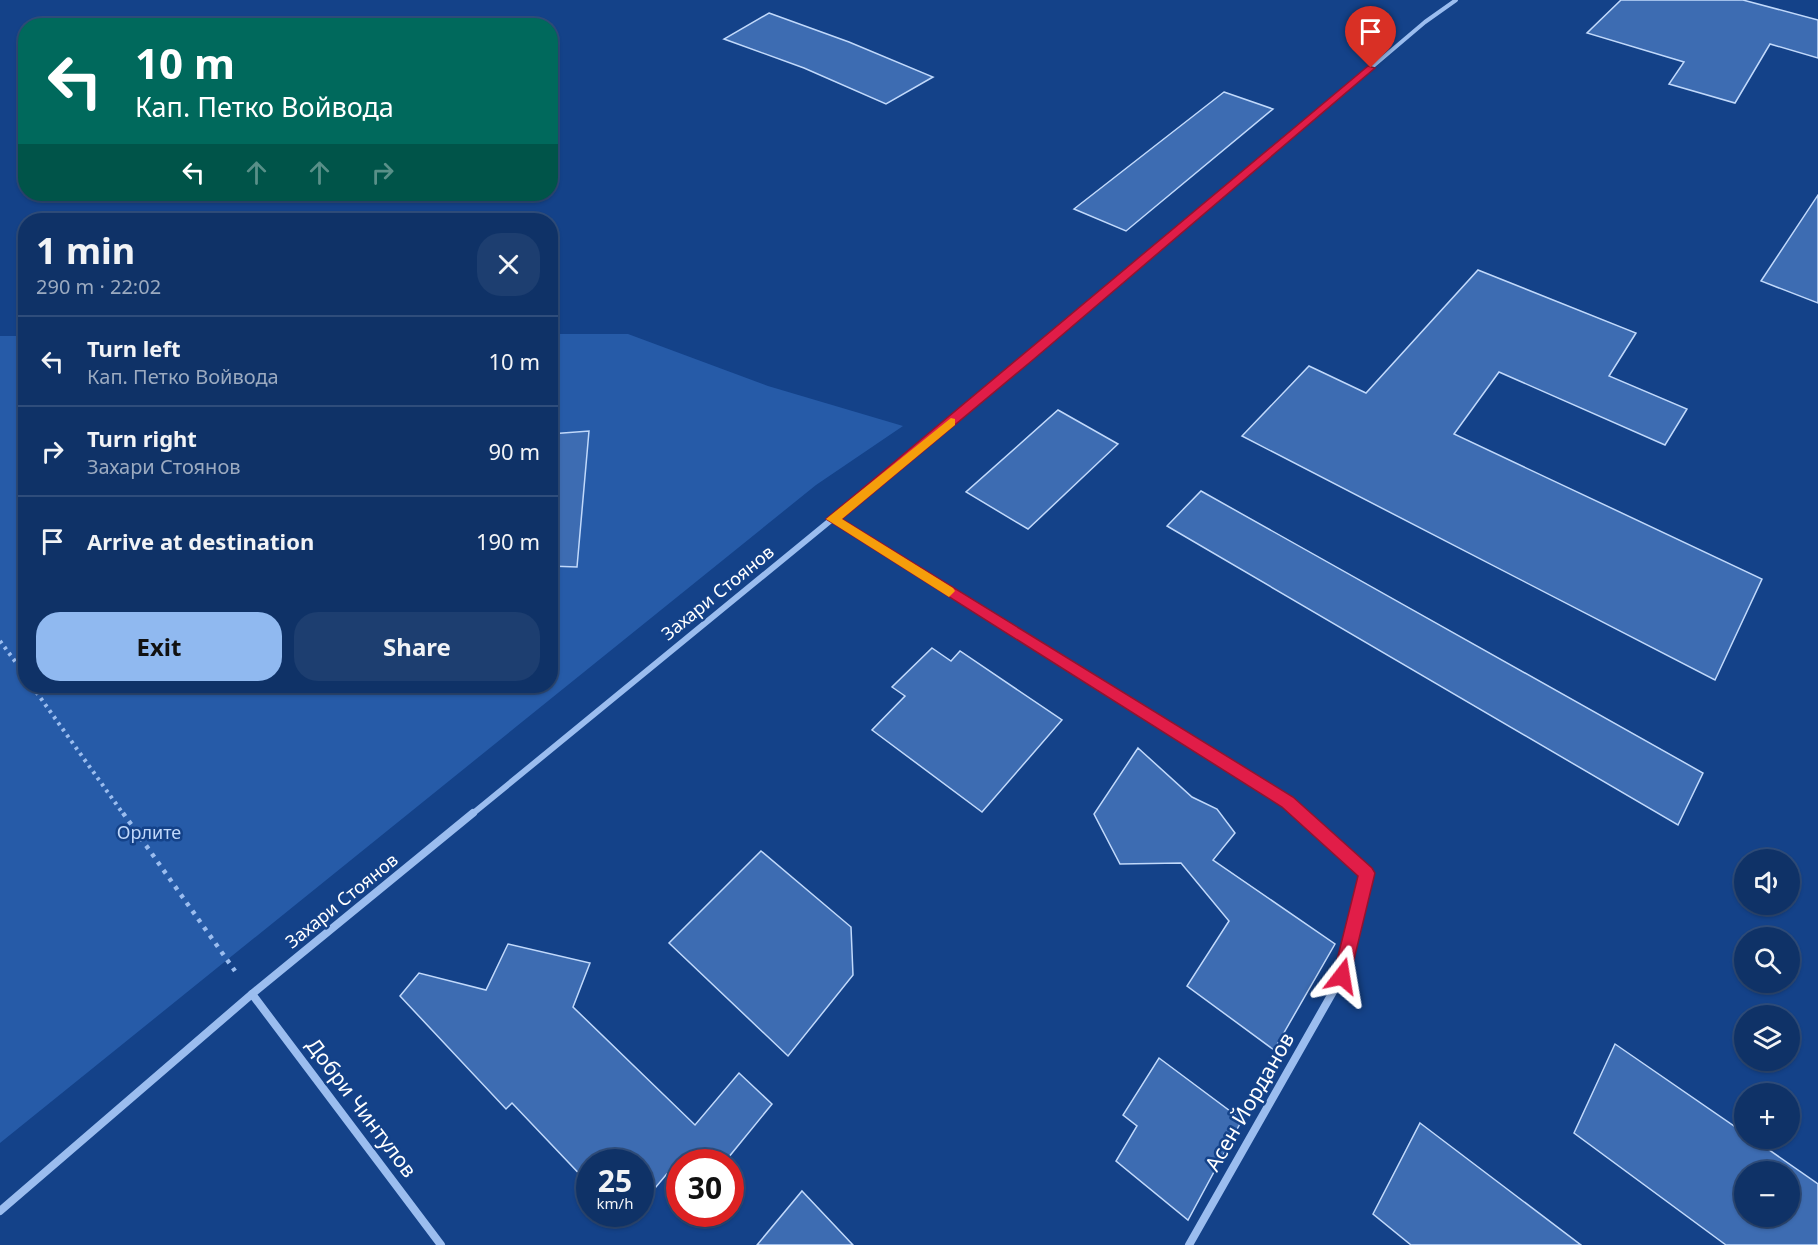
<!DOCTYPE html>
<html lang="en">
<head>
<meta charset="utf-8">
<style>
	body { margin:0; font-family:"Noto Sans",sans-serif; background:#1d3e70; color:#f1f3f6; height:100vh; display:flex; flex-direction:column; font-size:22px; white-space:nowrap }
	* { box-sizing:border-box; margin:0 }
	p { font-size:20px; color:#9baac0 }
	.icon { flex:none; width:33px; height:33px; fill:none; stroke:currentColor; stroke-width:2; stroke-linecap:round; stroke-linejoin:round }
	.map { position:relative; flex:1; overflow:hidden }
	.side { position:absolute; left:18px; top:213px; width:540px; height:480px; display:flex; flex-direction:column; background:#0f3267; border-radius:24px; box-shadow:0 2px 4px #0004,0 0 0 2px #2f4d7b }
	.side>* { flex:none }
	.hud { position:absolute; left:18px; top:18px; width:540px; height:183px; border-radius:24px; box-shadow:0 2px 4px #0004,0 0 0 2px #2f4d7b; background:#00695c; color:#fff; overflow:hidden }
	.fabs { position:absolute; left:1734px; top:849px; display:grid; gap:12px }
	.fabs a { display:grid; place-items:center; width:66px; height:66px; border-radius:50%; background:#0f3267; box-shadow:0 2px 4px #0004,0 0 0 2px #2f4d7b; font-size:30px }
	.speed { position:absolute; left:576px; top:1149px; display:flex; gap:12px; font-size:30px; font-weight:700; text-align:center }
	.speed>* { display:grid; place-content:center; width:78px; height:78px; border-radius:50%; background:#0f3267; box-shadow:0 2px 4px #0004,0 0 0 2px #2f4d7b; line-height:1 }
	.speed small { font-size:15px; font-weight:400 }
	.speed .limit { border:9px solid #d22; background:#fff; color:#111 }
	.pin { position:absolute; display:grid; place-items:center; width:51px; height:51px; color:#fff; margin:-62px -26px; border-radius:50% 50% 50% 0; rotate:-45deg; box-shadow:0 0 6px #0007 }
	.pin .icon { rotate:45deg }
	.me { position:absolute; width:66px; margin:-33px; rotate:14deg; stroke-linejoin:round; filter:drop-shadow(0 0 4px #0008) }
	.turn { display:flex; align-items:center; gap:21px; height:126px; padding:0 18px; font-size:27px }
	.turn .icon { width:78px; height:78px; stroke-width:2.5 }
	.turn b { display:block; font-size:42px; line-height:51px }
	.lanes { display:flex; align-items:center; height:57px; padding:0 18px; background:#0003; justify-content:center; gap:30px; direction:ltr }
	.lanes .off { opacity:.35 }
	.round { display:grid; place-items:center; flex:none; width:63px; height:63px; border-radius:24px; background:#1d3e70 }
	.overview { display:flex; align-items:center; justify-content:space-between; height:102px; padding:0 18px }
	h1 { font-size:36px; font-weight:700; line-height:45px }
	.primary-button { display:flex; gap:12px; margin-top:auto; padding:12px 18px }
	.primary-button a { flex:1; height:69px; border-radius:24px; background:#90b9f0; color:#111; font-size:24px; font-weight:700; line-height:69px; text-align:center }
	.primary-button a+a { background:#1d3e70; color:#f1f3f6 }
	ul { padding:0; list-style:none }
	li { display:flex; align-items:center; gap:18px; height:90px; padding:0 18px; border-top:2px solid #2f4d7b }
	li div { flex:1 }
	li b { display:block; font-size:22px }
	li em { font-style:normal }
	.map>svg:first-child { display:block }
	.green { fill:#265ba8 }
	.building { fill:#3d6cb2; stroke:#c1d9fb; stroke-width:1.5; fill-rule:evenodd }
	.lines { fill:none; stroke-linecap:round; stroke-linejoin:round }
	.path-far1 { stroke:#9bbdef; stroke-width:4; stroke-dasharray:3 4.5; stroke-linecap:butt }
	.path { stroke:#9bbdef; stroke-width:4.5; stroke-dasharray:4 6; stroke-linecap:butt }
	.minor-far3 { stroke:#9bbdef; stroke-width:4 }
	.minor-far2 { stroke:#9bbdef; stroke-width:4.5 }
	.minor-far1 { stroke:#9bbdef; stroke-width:6 }
	.minor { stroke:#9bbdef; stroke-width:8 }
	.route { fill:#e11d48; stroke:#92132f; stroke-width:1.5 }
	.slow { fill:#f59e0b }
	.labels { text-anchor:middle; stroke-width:5; stroke-linejoin:round; paint-order:stroke }
	.street-label { font-size:18px; fill:#fff; stroke:#144289 }
	.park-label { font-size:18px; fill:#c1d9fb; stroke:#144289 }
	.near-street-label { font-size:21px; fill:#fff; stroke:#144289 }
</style>
</head>
<body>
<div class="map">
<svg width="1818" height="1245" viewBox="0 0 1818 1245">
	<rect width="100%" height="100%" fill="#144289"/>
	<path class="green" d="M551 334H628L768 386 903 426 816 485 0 1143V336H25L26 686H550Z"/>
	<g class="building">
		<path d="M1621 0H1743L1818 20V58L1770 44 1735 103 1669 84 1684 62 1587 33Z"/>
		<path d="M769 13 849 42 933 77 886 104 804 68 724 39Z"/>
		<path d="M1224 92 1273 109 1126 231 1074 209Z"/>
		<path d="M1818 195V303L1761 281Z"/>
		<path d="M1478 270 1636 333 1609 376 1687 409 1665 445 1499 372 1454 434 1762 579 1715 680 1242 436 1309 366 1366 393Z"/>
		<path d="M1058 410 1118 444 1028 529 966 492Z"/>
		<path d="M589 431 577 567 550 566V434Z"/>
		<path d="M1201 491 1703 773 1678 825 1167 526Z"/>
		<path d="M932 648 951 661 960 651 1062 720 982 812 872 730 905 696 892 687Z"/>
		<path d="M1138 748 1192 797 1217 809 1235 833 1213 860 1335 944 1274 1050 1187 986 1229 921 1181 863 1120 864 1094 814Z"/>
		<path d="M761 851 851 927 853 975 788 1056 669 943Z"/>
		<path d="M508 944 590 963 573 1007 695 1125 739 1073 772 1104 728 1158 733 1162 676 1163 640 1206V1162H590V1185L512 1103 506 1109 400 996 419 973 486 990Z"/>
		<path d="M1615 1044 1744 1133V1138H1752L1818 1184V1245H1726L1574 1133ZM1744 1172H1790V1216H1744Z"/>
		<path d="M1159 1058 1242 1120 1188 1220 1116 1161 1137 1126 1123 1115Z"/>
		<path d="M1420 1123 1581 1245H1411L1373 1214Z"/>
		<path d="M802 1191 853 1245H757Z"/>
	</g>
	<g class="lines">
		<g class="path-far1">
			<path d="M0 641 26 676"/>
			<path d="M32 686 124 815"/>
		</g>
		<path class="path" d="M123 813 235 971"/>
		<path class="minor-far3" d="M1203 210 1425 22 1456 0"/>
		<path class="minor-far2" d="M884 476 1205 209"/>
		<g class="minor-far1">
			<path d="M832 519 1287 802 1302 815"/>
			<path d="M471 815 886 475"/>
		</g>
		<g class="minor">
			<path d="M252 994 441 1245"/>
			<path d="M0 1211 252 994 473 813"/>
			<path d="M1189 1245 1342 976 1367 873 1300 813"/>
		</g>
	</g>
	<path class="route" d="M1368 66 1375 68 1034 359 842 519 1293 797 1372 868 1375 873 1350 976 1348 983 1342 985 1336 983 1333 976 1358 876 1282 807 826 519Z"/>
	<path class="slow" d="M951 418 955 419V425L842 519 953 588 955 591 949 597 826 519Z"/>
	<g class="labels">
		<g class="street-label">
			<text transform="translate(718 593) rotate(-39)" y="6">Захари Стоянов</text>
			<text transform="translate(342 901) rotate(-39)" y="6">Захари Стоянов</text>
		</g>
		<g class="park-label">
			<text x="149" y="839">Орлите</text>
		</g>
		<g class="near-street-label">
			<text transform="translate(1250 1102) rotate(-60)" y="7">Асен Йорданов</text>
			<text transform="translate(361 1108) rotate(53)" y="7">Добри Чинтулов</text>
		</g>
	</g>
</svg>
<div class="fabs">
<a><svg class="icon" aria-label="sound" viewBox="0 0 24 24"><path d="M4 9h4l5-4v14l-5-4H4zM17 9q2 3 0 6"/></svg></a>
<a><svg class="icon" aria-label="search" viewBox="0 0 24 24"><circle cx="10" cy="10" r="6"/><path d="M15 15l6 6"/></svg></a>
<a><svg class="icon" aria-label="layers" viewBox="0 0 24 24"><path d="M12 4l9 5-9 5-9-5zM3 14l9 5 9-5"/></svg></a>
<a>+</a>
<a>−</a>
</div>
<div class="speed"><div>25<small>km/h</small></div><div class="limit">30</div></div>
<div class="pin" style="left:1371px;top:68px;background:#d93025"><svg class="icon" aria-label="arrive" viewBox="0 0 24 24"><path d="M6 21V4h12l-3 4 3 4H6"/></svg></div>
<svg class="me" style="left:1342px;top:976px" viewBox="-20 -20 40 40"><path d="M0-17L14 15 0 8-14 15z" fill="#e11d48" stroke="#fff" stroke-width="4"/></svg>
<div class="hud">
<div class="turn"><svg class="icon" aria-label="left" viewBox="0 0 24 24"><path d="M17 20v-9H6M10 6l-5 5 5 5"/></svg><div><b>10 m</b>Кап. Петко Войвода</div></div>
<div class="lanes"><svg class="icon" aria-label="left" viewBox="0 0 24 24"><path d="M17 20v-9H6M10 6l-5 5 5 5"/></svg><svg class="icon off" aria-label="ahead" viewBox="0 0 24 24"><path d="M12 20V5M6 11l6-6 6 6"/></svg><svg class="icon off" aria-label="ahead" viewBox="0 0 24 24"><path d="M12 20V5M6 11l6-6 6 6"/></svg><svg class="icon off" aria-label="right" viewBox="0 0 24 24"><path d="M7 20v-9h11M14 6l5 5-5 5"/></svg></div>
</div>
<section class="side">
<div class="overview"><div><h1>1 min</h1><p>290 m · 22:02</p></div><a class="round"><svg class="icon" aria-label="close" viewBox="0 0 24 24"><path d="M6 6l12 12M18 6L6 18"/></svg></a></div>
<ul>
<li><svg class="icon" aria-label="left" viewBox="0 0 24 24"><path d="M17 20v-9H6M10 6l-5 5 5 5"/></svg><div><b>Turn left</b><p>Кап. Петко Войвода</p></div><em>10 m</em></li>
<li><svg class="icon" aria-label="right" viewBox="0 0 24 24"><path d="M7 20v-9h11M14 6l5 5-5 5"/></svg><div><b>Turn right</b><p>Захари Стоянов</p></div><em>90 m</em></li>
<li><svg class="icon" aria-label="arrive" viewBox="0 0 24 24"><path d="M6 21V4h12l-3 4 3 4H6"/></svg><div><b>Arrive at destination</b></div><em>190 m</em></li>
</ul>
<div class="primary-button"><a>Exit</a><a>Share</a></div>
</section>
</div>
</body>
</html>
